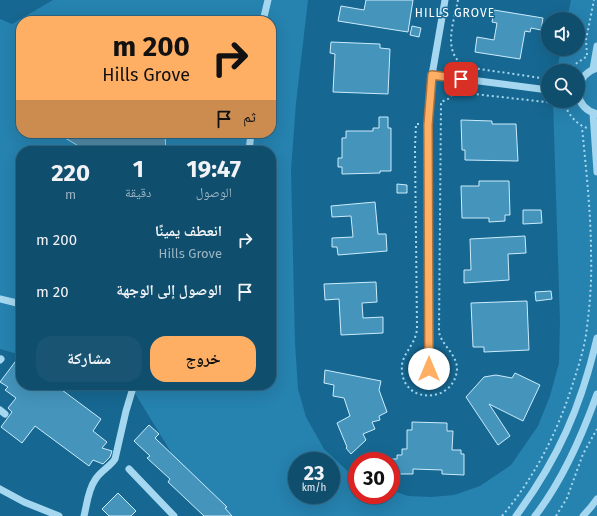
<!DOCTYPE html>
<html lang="ar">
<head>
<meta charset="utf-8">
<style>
	body { margin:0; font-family:"Fira Sans","Noto Naskh Arabic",sans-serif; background:#195573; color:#f1f3f6; direction:rtl; height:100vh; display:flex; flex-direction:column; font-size:15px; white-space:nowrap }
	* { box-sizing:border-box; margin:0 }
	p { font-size:13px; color:#9cb4c2 }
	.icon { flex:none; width:22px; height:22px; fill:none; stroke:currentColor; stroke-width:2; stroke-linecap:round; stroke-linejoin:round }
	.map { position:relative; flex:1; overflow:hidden; direction:ltr }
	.sheet { position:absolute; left:16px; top:146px; width:260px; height:244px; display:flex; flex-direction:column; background:#104e6e; border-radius:16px; box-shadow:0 4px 16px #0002,0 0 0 1px #306581; direction:rtl }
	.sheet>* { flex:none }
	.guide { position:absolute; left:16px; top:16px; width:260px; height:122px; border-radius:16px; box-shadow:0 4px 16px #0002,0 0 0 1px #306581; direction:rtl; background:#ffaf64; color:#111; overflow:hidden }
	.fabs { position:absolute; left:541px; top:12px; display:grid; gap:8px }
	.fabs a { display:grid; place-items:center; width:44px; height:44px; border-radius:50%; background:#104e6e; box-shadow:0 4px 16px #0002,0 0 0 1px #306581; font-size:20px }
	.speed { position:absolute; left:288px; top:452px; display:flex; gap:8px; font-size:20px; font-weight:700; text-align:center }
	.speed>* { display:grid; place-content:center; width:52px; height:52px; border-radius:50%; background:#104e6e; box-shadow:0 4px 16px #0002,0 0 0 1px #306581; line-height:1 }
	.speed small { font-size:10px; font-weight:400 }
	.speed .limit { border:6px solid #d22; background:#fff; color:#111 }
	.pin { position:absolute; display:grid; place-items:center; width:34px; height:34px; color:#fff; margin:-17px; border-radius:8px; box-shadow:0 2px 6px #0006 }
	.me { position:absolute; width:44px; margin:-22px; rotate:0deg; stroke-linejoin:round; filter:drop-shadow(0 0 3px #0008) }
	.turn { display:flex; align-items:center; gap:14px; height:84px; padding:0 20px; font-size:18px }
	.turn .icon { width:52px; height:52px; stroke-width:2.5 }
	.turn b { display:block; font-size:28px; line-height:34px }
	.then { display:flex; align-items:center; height:38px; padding:0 20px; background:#0003; gap:8px; font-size:15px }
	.eta { display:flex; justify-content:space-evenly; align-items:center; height:68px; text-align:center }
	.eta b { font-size:24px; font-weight:700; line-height:28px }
	.cta { display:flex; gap:8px; margin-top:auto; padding:8px 20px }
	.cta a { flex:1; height:46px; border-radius:16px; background:#ffaf64; color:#111; font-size:16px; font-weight:700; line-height:46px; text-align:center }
	.cta a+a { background:#195573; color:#f1f3f6 }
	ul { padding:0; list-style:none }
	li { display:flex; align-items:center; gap:12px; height:52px; padding:0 20px }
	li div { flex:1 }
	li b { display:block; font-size:15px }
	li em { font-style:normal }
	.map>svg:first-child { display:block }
	.green { fill:#2682af; fill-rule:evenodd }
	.water { fill:#508aa6; stroke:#97d7f3 }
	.building { fill:#4494bc; stroke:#ccecfc }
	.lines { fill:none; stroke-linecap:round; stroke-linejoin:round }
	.path { stroke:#a5d8f0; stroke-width:2; stroke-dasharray:2 3; stroke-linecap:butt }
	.minor { stroke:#a5d8f0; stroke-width:7 }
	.route-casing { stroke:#a67241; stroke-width:10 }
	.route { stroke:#ffaf64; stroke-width:7 }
	.labels { text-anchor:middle; stroke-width:3; stroke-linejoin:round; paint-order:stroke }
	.neighbourhood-label { font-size:12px; letter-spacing:1px; fill:#fff; stroke:#166892 }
</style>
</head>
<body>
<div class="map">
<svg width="597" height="516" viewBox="0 0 597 516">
	<rect width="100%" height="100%" fill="#166892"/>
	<path class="green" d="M53 0H308L296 103 291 170 295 343 298 389 306 417 324 449 353 476 357 478V495H391V490L408 496 432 497 454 495 480 486 511 465 538 426 550 396 559 363 560 322 553 101H578V71H554L558 65 561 49H578V19H567L571 0H597V516H210L133 390 118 385H271V151H21V355L0 349V19L12 24ZM21 21H271V133H21ZM297 461H331V495H297Z"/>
	<path class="water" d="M65 133H161L165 135 166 151H87L65 138Z"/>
	<g class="building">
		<path d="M366 0H413L408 32 338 21 341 6 364 10Z"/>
		<path d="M494 10 543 18 541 30 531 28 530 32 525 31 520 59 475 52 477 37 494 40 497 23 492 22Z"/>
		<path d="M412 26 421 28 419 37 410 35Z"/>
		<path d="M331 42 380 44V48L390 49 388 94 333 92 335 54 330 53Z"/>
		<path d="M379 117H388V128H391V171H380V173L342 174V167H338V158H342V138H346V131H373V128H379Z"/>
		<path d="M461 120 492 121V124H516L518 161 465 160V150H462Z"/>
		<path d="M479 181H509L510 215H505V221L489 222V218H462L461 186H479Z"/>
		<path d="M397 184 407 185V193H397Z"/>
		<path d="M375 202 378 234H386L387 251 338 255 337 247H332V238L353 237 351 216 332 217 331 206Z"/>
		<path d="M523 210H541L542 223 523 224Z"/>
		<path d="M525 236 526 253 508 254 509 280 464 283V270H471L470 239Z"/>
		<path d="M376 282 377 302 362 303 363 318 383 317V333L341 335 339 299 325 300 324 284Z"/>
		<path d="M551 291 552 299 536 301 535 292Z"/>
		<path d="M527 301 529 350 484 352V347H473L471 303Z"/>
		<path d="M21 354V385H47L55 391 58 387 101 419 93 431 107 442 102 448 112 451 110 457 103 464 93 460 89 466 35 426 22 443 1 427 12 412 8 408 16 398 5 390 8 387 0 382Z"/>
		<path d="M325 370 381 381 379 390 387 412 379 416 380 420 372 422 375 429 363 434 366 440 351 454 346 448 347 447 337 423 350 416 344 398 333 396 334 385 324 383Z"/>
		<path d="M515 373 540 385 523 421 489 404 510 436 498 445 466 397 484 377 496 375 512 378Z"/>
		<path d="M412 422 447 423V431H453L452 450H461V454H464V475L442 474V470L413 469V474H396V470H391V459H397V455H402V449H407V430H412Z"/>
		<path d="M149 425 159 434 155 438 227 507 225 508 232 516H204L168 482 170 479 147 458 150 456 134 441Z"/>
		<path d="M118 493 136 511 131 516H109L102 509Z"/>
	</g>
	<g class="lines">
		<g class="path">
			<path d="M458 0C454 22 441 53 466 67L548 79"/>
			<path d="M587 55 586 40 594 0"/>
			<path d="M569 71 574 65 586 57"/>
			<path d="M563 101C567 112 575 124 587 128"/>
			<path d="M419 124H416L415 148 417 329C415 347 400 354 402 371 404 405 455 403 457 369 457 354 442 346 439 332L441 102 448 99 458 89 465 93 564 104"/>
			<path d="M502 516C535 477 558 431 573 383 579 365 585 346 587 327 590 303 592 278 591 254 591 212 586 169 582 127"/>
			<path d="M556 516 567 498 583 454 597 429"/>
		</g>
		<g class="minor">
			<path d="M263 21 268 0"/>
			<path d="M593 69 597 46"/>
			<path d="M432 75 548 90"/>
			<path d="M578 88C581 77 587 71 597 68"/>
			<path d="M578 94C580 105 586 111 597 114"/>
			<path d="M593 113 597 172"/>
			<path d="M249 151 251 133"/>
			<path d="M0 299 21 304"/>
			<path d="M0 360 1 359"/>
			<path d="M429 369 428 125 432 75 445 0"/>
			<path d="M0 410 5 414"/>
			<path d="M129 469 174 516"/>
			<path d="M0 489 24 502 59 516"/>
			<path d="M84 516C87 504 88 490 95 480 100 471 110 467 115 459L126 411 132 391V385"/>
			<path d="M516 516C558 459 581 407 597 338"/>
			<path d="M535 516C563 480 582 436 597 394"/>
			<path d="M583 516 591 507 597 499"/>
		</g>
	</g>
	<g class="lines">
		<defs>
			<path id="route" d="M429 369 428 125 432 75 461 79"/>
		</defs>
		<use href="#route" class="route-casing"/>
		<use href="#route" class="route"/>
	</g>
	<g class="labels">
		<g class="neighbourhood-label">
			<text x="455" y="17">HILLS GROVE</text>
		</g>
	</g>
</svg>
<div class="fabs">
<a><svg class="icon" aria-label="sound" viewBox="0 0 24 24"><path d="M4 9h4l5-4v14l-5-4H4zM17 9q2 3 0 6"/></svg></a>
<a><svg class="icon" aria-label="search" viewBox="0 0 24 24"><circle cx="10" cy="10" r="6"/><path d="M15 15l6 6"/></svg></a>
</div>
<div class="speed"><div>23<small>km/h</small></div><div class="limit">30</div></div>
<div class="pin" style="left:461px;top:79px;background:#d93025"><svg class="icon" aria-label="arrive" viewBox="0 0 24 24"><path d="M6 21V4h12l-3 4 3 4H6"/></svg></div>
<svg class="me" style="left:429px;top:369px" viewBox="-20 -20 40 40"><circle r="19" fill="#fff"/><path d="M0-13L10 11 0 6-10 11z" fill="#ffaf64"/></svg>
<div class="guide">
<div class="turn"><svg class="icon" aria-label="right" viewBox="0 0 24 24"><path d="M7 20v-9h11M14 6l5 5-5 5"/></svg><div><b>200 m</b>Hills Grove</div></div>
<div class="then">ثم<svg class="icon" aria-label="arrive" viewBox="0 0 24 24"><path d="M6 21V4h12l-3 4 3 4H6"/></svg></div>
</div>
<section class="sheet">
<div class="eta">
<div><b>19:47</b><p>الوصول</p></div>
<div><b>1</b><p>دقيقة</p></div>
<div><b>220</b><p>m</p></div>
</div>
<ul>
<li><svg class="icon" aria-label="right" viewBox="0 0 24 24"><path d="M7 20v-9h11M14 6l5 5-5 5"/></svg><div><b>انعطف يمينًا</b><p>Hills Grove</p></div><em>200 m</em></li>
<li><svg class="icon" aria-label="arrive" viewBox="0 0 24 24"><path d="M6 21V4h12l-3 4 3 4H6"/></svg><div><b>الوصول إلى الوجهة</b></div><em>20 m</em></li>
</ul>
<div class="cta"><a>خروج</a><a>مشاركة</a></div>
</section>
</div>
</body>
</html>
